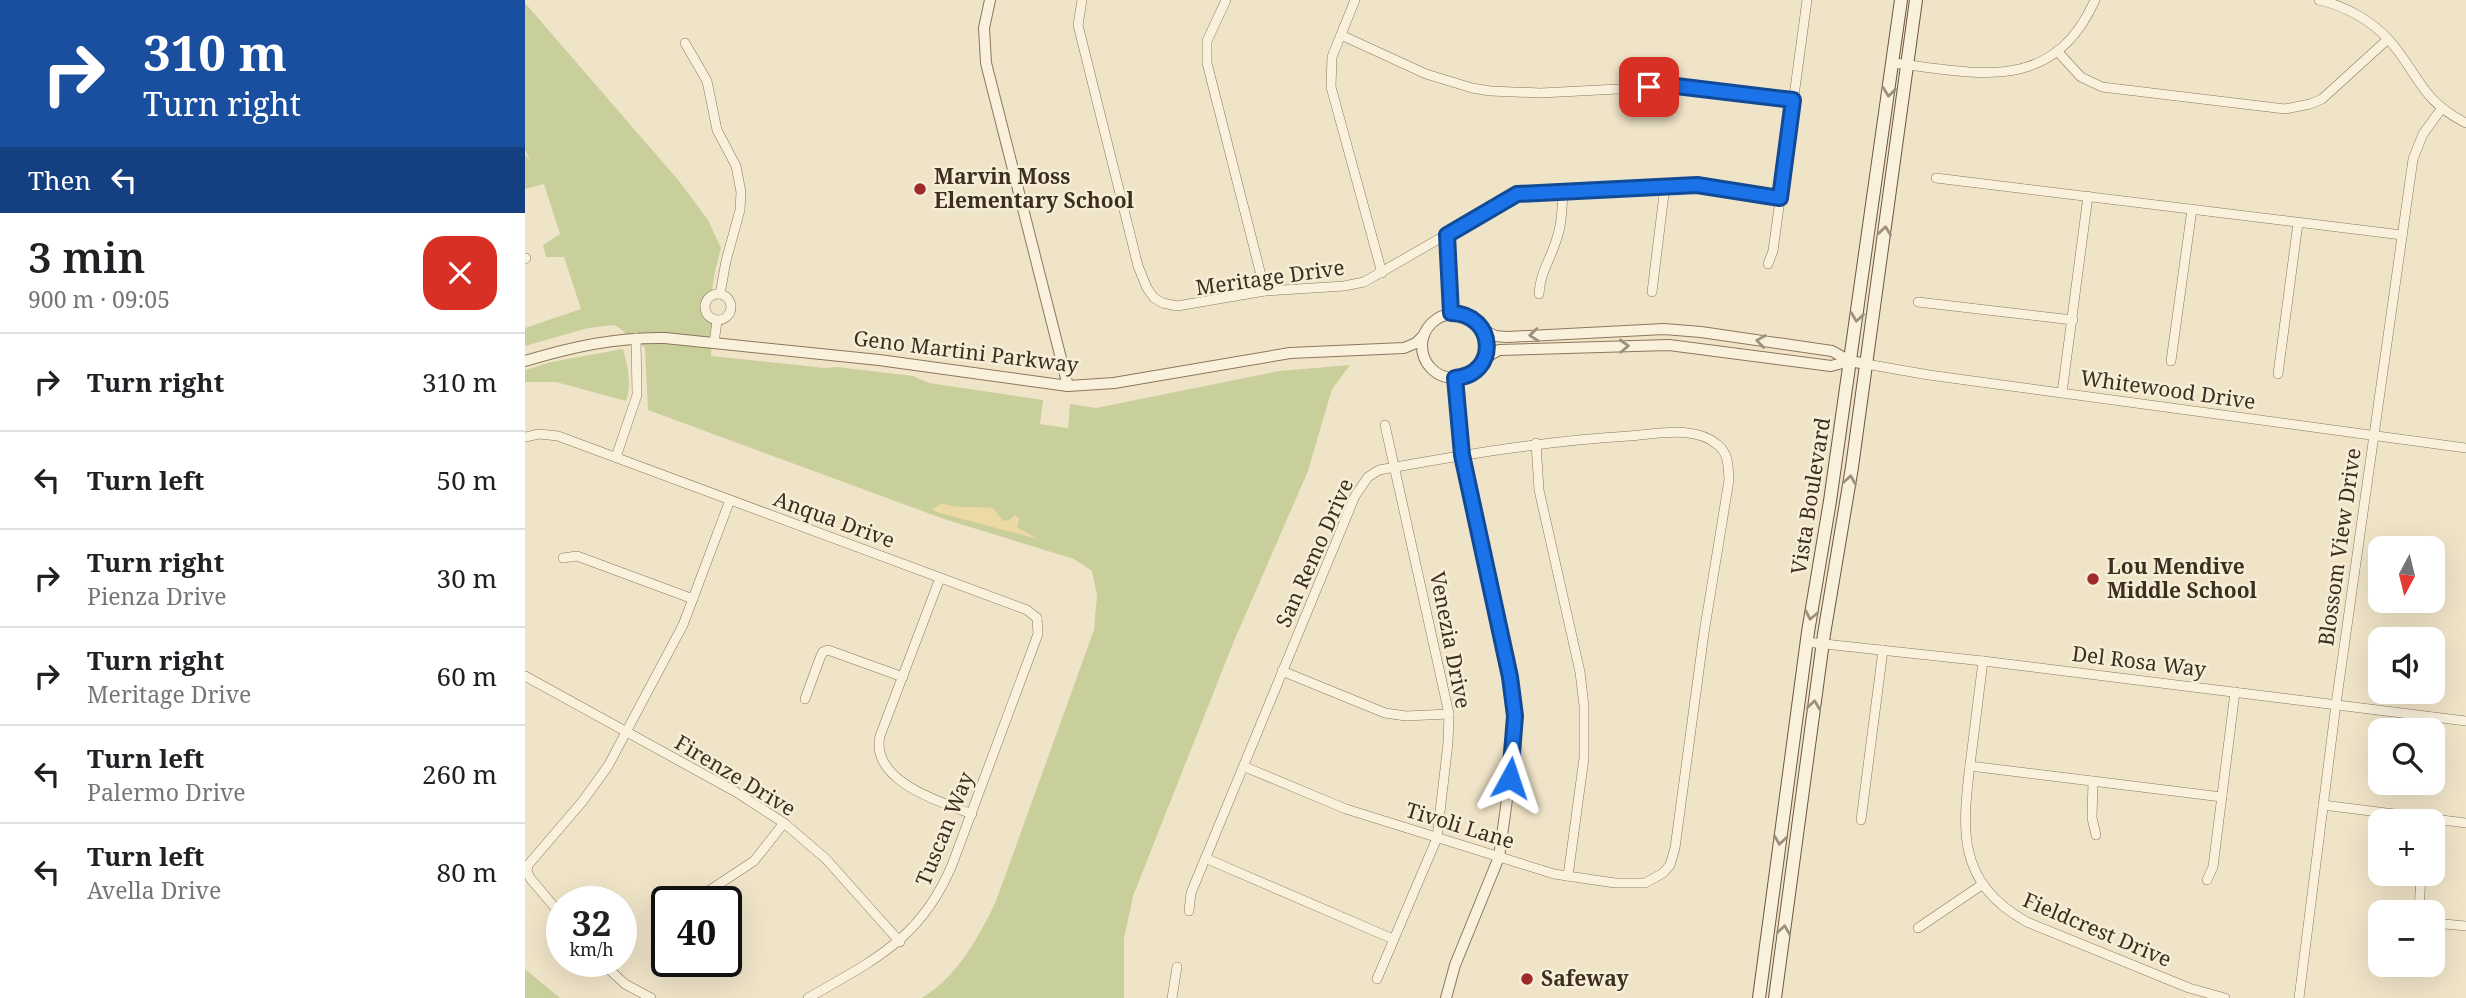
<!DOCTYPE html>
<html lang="en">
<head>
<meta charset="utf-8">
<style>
	body { margin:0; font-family:"Noto Serif",serif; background:#f6f6f6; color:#202124; height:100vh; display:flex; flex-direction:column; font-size:26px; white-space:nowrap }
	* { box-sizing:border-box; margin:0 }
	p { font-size:23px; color:#757577 }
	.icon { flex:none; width:38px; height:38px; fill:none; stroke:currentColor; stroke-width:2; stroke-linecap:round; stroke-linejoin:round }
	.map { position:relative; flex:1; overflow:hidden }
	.side { display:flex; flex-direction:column; background:#fff; width:525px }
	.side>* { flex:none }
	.top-card { background:#1a4fa0; color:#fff; overflow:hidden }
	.needle { width:46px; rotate:187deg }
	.fabs { position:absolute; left:1843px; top:536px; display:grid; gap:14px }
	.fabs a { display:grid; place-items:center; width:77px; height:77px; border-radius:14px; background:#fff; box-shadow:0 7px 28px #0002; font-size:35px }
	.speed { position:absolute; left:21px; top:886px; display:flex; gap:14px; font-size:35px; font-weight:700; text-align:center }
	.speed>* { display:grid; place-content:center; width:91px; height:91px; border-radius:50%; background:#fff; box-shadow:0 7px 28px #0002; line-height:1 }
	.speed small { font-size:18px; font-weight:400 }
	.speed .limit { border:4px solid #111; border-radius:10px; background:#fff; color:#111 }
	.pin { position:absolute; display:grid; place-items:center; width:60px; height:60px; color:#fff; margin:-30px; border-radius:14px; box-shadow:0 4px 10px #0006 }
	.me { position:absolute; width:77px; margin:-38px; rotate:5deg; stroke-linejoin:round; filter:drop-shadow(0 0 5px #0008) }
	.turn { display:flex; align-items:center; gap:24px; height:147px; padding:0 28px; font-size:32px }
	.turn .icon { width:91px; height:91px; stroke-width:2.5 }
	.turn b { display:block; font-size:49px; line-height:60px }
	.then { display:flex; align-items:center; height:66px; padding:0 28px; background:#0003; gap:14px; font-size:26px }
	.round { display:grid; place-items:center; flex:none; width:74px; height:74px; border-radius:21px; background:#f6f6f6 }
	.head { display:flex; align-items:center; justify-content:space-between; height:119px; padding:0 28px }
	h1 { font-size:42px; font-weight:600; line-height:52px }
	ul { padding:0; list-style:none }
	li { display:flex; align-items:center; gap:21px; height:98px; padding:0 28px; border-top:2px solid #e0e0e0 }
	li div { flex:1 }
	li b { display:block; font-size:26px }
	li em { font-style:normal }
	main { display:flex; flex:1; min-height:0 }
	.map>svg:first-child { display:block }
	.green { fill:#c9cf9b }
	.sand { fill:#ecd9a5 }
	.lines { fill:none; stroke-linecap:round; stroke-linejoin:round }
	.minor-casing { stroke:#8d765c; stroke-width:10 }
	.tertiary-casing { stroke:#8d765c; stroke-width:12 }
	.secondary-casing { stroke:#6f573f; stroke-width:14 }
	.minor { stroke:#faf1dc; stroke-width:9 }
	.tertiary { stroke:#faf1dc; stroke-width:10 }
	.secondary { stroke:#faf1dc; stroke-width:12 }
	.oneway { stroke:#9c907e }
	.route-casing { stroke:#114b97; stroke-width:18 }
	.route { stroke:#1a73e8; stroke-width:12 }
	.poi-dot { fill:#9e2a2b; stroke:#f7eed8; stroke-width:2.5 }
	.labels { text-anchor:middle; stroke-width:5; stroke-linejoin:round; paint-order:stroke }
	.poi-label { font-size:21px; font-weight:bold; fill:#3d2e20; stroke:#f7eed8; text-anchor:start }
	.street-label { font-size:21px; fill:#3d2e20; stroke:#f7eed8 }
</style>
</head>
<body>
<main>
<section class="side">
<div class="top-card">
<div class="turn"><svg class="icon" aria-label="right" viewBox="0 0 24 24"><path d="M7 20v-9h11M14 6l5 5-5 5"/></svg><div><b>310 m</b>Turn right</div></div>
<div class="then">Then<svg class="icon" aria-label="left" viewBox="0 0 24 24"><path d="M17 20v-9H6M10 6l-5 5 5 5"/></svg></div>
</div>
<div class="head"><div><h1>3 min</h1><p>900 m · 09:05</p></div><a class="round" style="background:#d93025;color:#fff"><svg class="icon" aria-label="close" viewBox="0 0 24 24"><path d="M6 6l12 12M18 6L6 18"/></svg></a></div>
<ul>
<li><svg class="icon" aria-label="right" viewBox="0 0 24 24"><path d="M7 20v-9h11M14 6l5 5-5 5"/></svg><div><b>Turn right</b></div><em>310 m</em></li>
<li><svg class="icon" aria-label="left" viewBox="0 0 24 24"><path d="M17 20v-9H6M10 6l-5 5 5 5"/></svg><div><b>Turn left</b></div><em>50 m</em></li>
<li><svg class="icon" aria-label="right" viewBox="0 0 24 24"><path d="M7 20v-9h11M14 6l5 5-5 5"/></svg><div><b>Turn right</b><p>Pienza Drive</p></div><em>30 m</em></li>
<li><svg class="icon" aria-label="right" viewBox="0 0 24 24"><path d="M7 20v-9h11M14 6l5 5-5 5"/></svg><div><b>Turn right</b><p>Meritage Drive</p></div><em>60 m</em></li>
<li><svg class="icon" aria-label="left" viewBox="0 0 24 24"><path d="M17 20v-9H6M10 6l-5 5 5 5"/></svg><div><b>Turn left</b><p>Palermo Drive</p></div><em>260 m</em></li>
<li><svg class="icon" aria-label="left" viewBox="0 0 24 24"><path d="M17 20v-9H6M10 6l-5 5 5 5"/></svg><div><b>Turn left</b><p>Avella Drive</p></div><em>80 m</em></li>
</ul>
</section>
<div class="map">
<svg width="1941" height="998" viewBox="0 0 1941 998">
	<rect width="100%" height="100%" fill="#f0e4c8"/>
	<g class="green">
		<path d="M0 3 154 181 183 220 196 248 190 271 187 290 177 303 179 314 189 321 186 356 300 368 312 367 388 376 404 383 518 400 515 424 543 428 545 404 571 408 754 371 825 365 807 389 783 471 709 641 608 896 599 939V998H397C432 977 454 937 471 901L569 630 572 595 567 571 549 559 419 519 123 410 120 348 90 325 63 328 0 346V328L56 309 39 257H21L18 245 35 234 19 184 0 189V155L23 178 5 160 0 150Z"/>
		<path d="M98 349C103 367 107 384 101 401L31 382H0V370L26 362Z"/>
		<path d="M0 969 35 998H0Z"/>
	</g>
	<path class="sand" d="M417 503C429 509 453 506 468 508L478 521 484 520 490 515 494 519 492 527 513 539 411 512 408 509Z"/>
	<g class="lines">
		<defs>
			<g id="minor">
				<path d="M557 0 553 25 613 266 622 288 629 298 638 303 652 306 740 291 819 286 839 282 992 194 1172 185 1255 198"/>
				<path d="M701 0 682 41V63L740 291"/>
				<path d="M830 0 807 57 806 87 857 273"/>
				<path d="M1794 0C1820 6 1846 20 1864 40 1894 74 1895 100 1941 123"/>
				<path d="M816 35 901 74 947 88 965 91 1016 93 1151 86 1268 100"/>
				<path d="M160 43 182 81 192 130 211 166 216 192 215 210 201 261 195 294"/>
				<path d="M1532 51 1556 77 1577 87 1760 109 1785 104 1797 99 1863 39"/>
				<path d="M1368 63C1451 73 1528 95 1570 0"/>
				<path d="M1411 178 1877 235"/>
				<path d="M922 235 926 313"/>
				<path d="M0 259 1 258"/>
				<path d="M1243 264 1248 251 1282 0"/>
				<path d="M1127 292 1140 186"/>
				<circle cx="193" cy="307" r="13"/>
				<path d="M1014 294C1015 273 1025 260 1031 241 1037 225 1037 208 1038 191"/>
				<path d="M1393 302 1548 320"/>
				<path d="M189 343 192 321"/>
				<path d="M1646 361 1667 209"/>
				<path d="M1341 364 1404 375 1941 448"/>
				<path d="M1753 374 1773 223"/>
				<path d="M1537 393 1563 196"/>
				<path d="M0 437 14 434 33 436 502 610 512 618"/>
				<path d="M1011 443 1014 490 1055 672 1059 706V758L1043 876"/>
				<path d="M91 457 112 395 111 338"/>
				<path d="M38 558 52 556 168 599"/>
				<path d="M415 578 355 736C345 781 415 802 447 814"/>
				<path d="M1281 642 1458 661 1941 721"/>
				<path d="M1458 661C1454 693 1450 725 1446 757 1437 828 1430 882 1502 922L1664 988 1700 998"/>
				<path d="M757 671 860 713 881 716 924 714"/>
				<path d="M0 676 211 792 259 823 301 859 375 942"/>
				<path d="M280 699 295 658 298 652 303 650 378 677"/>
				<path d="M1445 766 1697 797"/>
				<path d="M1568 781 1567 818 1571 835"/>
				<path d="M1798 805 1941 823"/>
				<path d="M1336 820 1358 650"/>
				<path d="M680 858 868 939"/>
				<path d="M3 865 57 802 83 766 158 625 205 500"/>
				<path d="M3 865 2 871 5 878 37 916"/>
				<path d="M1682 880 1688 867 1710 692"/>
				<path d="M185 890 229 861 259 823"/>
				<path d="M664 911 666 893C721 761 775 628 830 496L843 477 854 470C937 455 1019 441 1104 436 1132 434 1170 425 1193 445 1204 454 1203 467 1204 480L1179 633 1150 848 1145 865 1138 873 1120 883H1090L1029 874 821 809 720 767"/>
				<path d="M1894 912 1896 873"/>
				<path d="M1908 923 1941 926"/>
				<path d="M1393 928 1458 884"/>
				<path d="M75 961 100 984 126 998"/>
				<path d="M852 979 912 838 923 743 924 714 860 425"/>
				<path d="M283 998C349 960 396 939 427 865L513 634 512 618"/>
				<path d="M647 998 652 967"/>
				<path d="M1774 998 1811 704 1888 159 1898 134 1917 108"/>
			</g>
			<g id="tertiary">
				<path d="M465 0 459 28 461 63 543 386"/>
				<circle cx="929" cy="346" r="32"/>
				<path d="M959 330 970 336 982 337 1139 329 1176 332 1307 351 1325 361 1341 364"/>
				<path d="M960 358 974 350 1144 345 1306 366 1325 361"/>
				<path d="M0 361C47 347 91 337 140 338L354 360 543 386 589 383 765 353 879 348 891 343 899 335"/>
				<path d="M921 998 930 965 974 857 985 778 991 716 985 677 937 455 930 378"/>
			</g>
			<g id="secondary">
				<path d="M1234 998 1283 632 1305 501 1376 0"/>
				<path d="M1250 998 1299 634 1327 467 1391 0"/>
			</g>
		</defs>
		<use href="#minor" class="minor-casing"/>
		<use href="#tertiary" class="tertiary-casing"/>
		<use href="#secondary" class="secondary-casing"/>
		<use href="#minor" class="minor"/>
		<use href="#tertiary" class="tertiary"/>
		<use href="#secondary" class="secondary"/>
	</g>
	<defs><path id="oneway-chevron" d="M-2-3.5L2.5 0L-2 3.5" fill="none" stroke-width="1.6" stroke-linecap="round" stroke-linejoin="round" transform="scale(1.75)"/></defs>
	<g class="oneway">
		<use href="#oneway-chevron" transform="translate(1364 92) rotate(97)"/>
		<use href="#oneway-chevron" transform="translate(1360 231) rotate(-82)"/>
		<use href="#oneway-chevron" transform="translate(1332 317) rotate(98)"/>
		<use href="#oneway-chevron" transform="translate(1009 335) rotate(175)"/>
		<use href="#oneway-chevron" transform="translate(1236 341) rotate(-172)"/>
		<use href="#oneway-chevron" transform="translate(1099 346) rotate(-2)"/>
		<use href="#oneway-chevron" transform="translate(1325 480) rotate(-81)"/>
		<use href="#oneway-chevron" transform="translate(1286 615) rotate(101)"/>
		<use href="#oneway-chevron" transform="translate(1289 705) rotate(-82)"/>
		<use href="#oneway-chevron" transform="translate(1255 840) rotate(98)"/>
		<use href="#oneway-chevron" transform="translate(1259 930) rotate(-82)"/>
	</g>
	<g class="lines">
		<defs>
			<path id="route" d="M985 778 990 716 985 677 937 455 930 378C974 375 972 314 926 313L922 235 992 194 1172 185 1255 198 1268 100 1151 86 1124 87"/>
		</defs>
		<use href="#route" class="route-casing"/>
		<use href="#route" class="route"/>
	</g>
	<g class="poi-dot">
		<circle cx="395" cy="189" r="7"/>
		<circle cx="1568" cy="579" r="7"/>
		<circle cx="1002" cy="979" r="7"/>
	</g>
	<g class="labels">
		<g class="poi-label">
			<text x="409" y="184">Marvin Moss<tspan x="409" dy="24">Elementary School</tspan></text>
			<text x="1582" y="574">Lou Mendive<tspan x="1582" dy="24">Middle School</tspan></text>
			<text x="1016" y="986">Safeway</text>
		</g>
		<g class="street-label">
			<text transform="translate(745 278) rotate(-8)" y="7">Meritage Drive</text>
			<text transform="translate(441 352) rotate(7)" y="7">Geno Martini Parkway</text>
			<text transform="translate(1643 390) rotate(8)" y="7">Whitewood Drive</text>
			<text transform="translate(1286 496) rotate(-81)" y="7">Vista Boulevard</text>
			<text transform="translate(309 520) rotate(20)" y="7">Anqua Drive</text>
			<text transform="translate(1815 547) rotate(-82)" y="7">Blossom View Drive</text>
			<text transform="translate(790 553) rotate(-66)" y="7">San Remo Drive</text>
			<text transform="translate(925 640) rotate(79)" y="7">Venezia Drive</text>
			<text transform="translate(1614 662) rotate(7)" y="7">Del Rosa Way</text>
			<text transform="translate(210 776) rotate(31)" y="7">Firenze Drive</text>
			<text transform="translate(935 826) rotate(17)" y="7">Tivoli Lane</text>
			<text transform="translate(420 829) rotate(-68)" y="7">Tuscan Way</text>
			<text transform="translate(1572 930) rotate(23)" y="7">Fieldcrest Drive</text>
		</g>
	</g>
</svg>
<div class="fabs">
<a><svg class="needle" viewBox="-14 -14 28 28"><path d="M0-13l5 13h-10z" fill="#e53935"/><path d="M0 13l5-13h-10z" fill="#757577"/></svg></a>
<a><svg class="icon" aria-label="sound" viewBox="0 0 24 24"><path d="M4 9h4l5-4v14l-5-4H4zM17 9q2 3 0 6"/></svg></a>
<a><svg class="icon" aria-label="search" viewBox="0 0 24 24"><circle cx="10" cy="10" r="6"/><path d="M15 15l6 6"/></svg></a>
<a>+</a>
<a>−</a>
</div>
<div class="speed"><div>32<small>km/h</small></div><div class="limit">40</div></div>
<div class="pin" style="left:1124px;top:87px;background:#d93025"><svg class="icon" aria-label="arrive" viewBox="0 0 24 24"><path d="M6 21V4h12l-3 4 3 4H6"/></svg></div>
<svg class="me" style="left:985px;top:778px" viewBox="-20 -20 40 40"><path d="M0-17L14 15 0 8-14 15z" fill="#1a73e8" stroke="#fff" stroke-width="4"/></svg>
</div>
</main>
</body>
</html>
